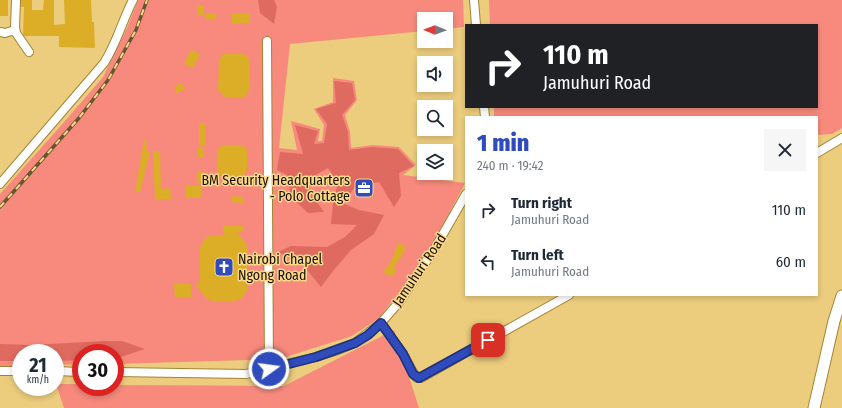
<!DOCTYPE html>
<html lang="en">
<head>
<meta charset="utf-8">
<style>
	body { margin:0; font-family:"Fira Sans Condensed",sans-serif; background:#f6f6f7; color:#1f2937; height:100vh; display:flex; flex-direction:column; font-size:15px; white-space:nowrap }
	* { box-sizing:border-box; margin:0 }
	p { font-size:13px; color:#747a83 }
	.icon { flex:none; width:22px; height:22px; fill:none; stroke:currentColor; stroke-width:2; stroke-linecap:round; stroke-linejoin:round }
	.map { position:relative; flex:1; overflow:hidden }
	.details { position:absolute; left:465px; top:116px; width:353px; height:180px; display:flex; flex-direction:column; background:#fff; border-radius:0px; box-shadow:0 2px 6px #0003 }
	.details>* { flex:none }
	.guide { position:absolute; left:465px; top:24px; width:353px; height:84px; border-radius:0px; box-shadow:0 2px 6px #0003; background:#202124; color:#fff; overflow:hidden }
	.needle { width:26px; rotate:271deg }
	.controls { position:absolute; left:417px; top:12px; display:grid; gap:8px }
	.controls a { display:grid; place-items:center; width:36px; height:36px; border-radius:0px; background:#fff; box-shadow:0 2px 6px #0003; font-size:20px }
	.speed { position:absolute; left:12px; top:344px; display:flex; gap:8px; font-size:20px; font-weight:700; text-align:center }
	.speed>* { display:grid; place-content:center; width:52px; height:52px; border-radius:50%; background:#fff; box-shadow:0 2px 6px #0003; line-height:1 }
	.speed small { font-size:10px; font-weight:400 }
	.speed .limit { border:6px solid #d22; background:#fff; color:#111 }
	.pin { position:absolute; display:grid; place-items:center; width:34px; height:34px; color:#fff; margin:-17px; border-radius:8px; box-shadow:0 2px 6px #0006 }
	.me { position:absolute; width:44px; margin:-22px; rotate:76deg; stroke-linejoin:round; filter:drop-shadow(0 0 3px #0008) }
	.turn { display:flex; align-items:center; gap:14px; height:84px; padding:0 12px; font-size:18px }
	.turn .icon { width:52px; height:52px; stroke-width:2.5 }
	.turn b { display:block; font-size:28px; line-height:34px }
	.round { display:grid; place-items:center; flex:none; width:42px; height:42px; border-radius:0px; background:#f6f6f7 }
	.summary { display:flex; align-items:center; justify-content:space-between; height:68px; padding:0 12px }
	h1 { font-size:24px; font-weight:800; line-height:30px; color:#2f4bbc }
	ul { padding:0; list-style:none }
	li { display:flex; align-items:center; gap:12px; height:52px; padding:0 12px }
	li div { flex:1 }
	li b { display:block; font-size:15px }
	li em { font-style:normal }
	.map>svg:first-child { display:block }
	.green { fill:#f78a7d }
	.forest { fill:#df6a5f }
	.building { fill:#dcad27 }
	.lines { fill:none; stroke-linecap:round; stroke-linejoin:round }
	.minor-casing { stroke:#a38434; stroke-width:10 }
	.tertiary-casing { stroke:#a38434; stroke-width:13 }
	.minor { stroke:#fff; stroke-width:8 }
	.tertiary { stroke:#fff; stroke-width:11 }
	.rail-casing { stroke:#68562e; stroke-width:3.5 }
	.rail { stroke:#fad98a; stroke-width:2; stroke-dasharray:6; stroke-linecap:butt }
	.route-casing { stroke:#1f317a; stroke-width:10 }
	.route { stroke:#2f4bbc; stroke-width:7 }
	.labels { text-anchor:middle; stroke-width:3; stroke-linejoin:round; paint-order:stroke }
	.poi-label { font-size:14px; fill:#1b1100; stroke:#fad98a; text-anchor:end }
	.street-label { font-size:14px; fill:#1b1100; stroke:#fad98a }
</style>
</head>
<body>
<div class="map">
<svg width="842" height="408" viewBox="0 0 842 408">
	<rect width="100%" height="100%" fill="#eccc7d"/>
	<g class="green">
		<path d="M138 0H463L464 27 446 29V19H424V31L290 44 279 148 297 150 291 121 320 129 318 141H322L324 125 314 109 333 102V78L354 81 357 100 345 115 350 132 351 148 373 145 399 147 416 165 403 175 465 183 439 233 404 286 379 318 352 336 279 359 115 364V353H81V364L55 365V353H21V366H0V194L65 121 103 77 127 28Z"/>
		<path d="M489 0H842V128L832 134 817 135V117H494V107H817V25H490Z"/>
		<path d="M394 330 419 408H64L56 384H81V387H115V385L284 386Z"/>
	</g>
	<g class="forest">
		<path d="M258 0H274L277 7 274 24 260 13Z"/>
		<path d="M334 81 352 83 355 100 342 115 348 132 349 150 372 147 398 149 414 166 399 173 401 196 394 207 379 182 356 186 342 203 359 210 384 215 374 234 351 250 333 271 321 287 307 270 310 260 291 259 278 252 291 246 327 247 345 237 357 225 331 224 333 204 338 183 328 168 312 177 309 191 324 212 308 213 291 197 287 175 277 170 280 152 303 154 295 125 318 131 314 144 324 143 327 124 316 109 336 103Z"/>
		<path d="M105 341H122L145 349 115 359V353H81V360L55 361V353H21V361H0V344L30 345Z"/>
	</g>
	<g class="building">
		<rect x="0" y="0" width="8" height="16"/>
		<path d="M21 0H32V10H43L44 0H54V25L65 24 64 0H91L92 22H94L95 48 59 47V36H24L23 34 24 7H21Z"/>
		<rect x="197" y="6" width="7" height="9"/>
		<rect x="206" y="13" width="10" height="6"/>
		<path d="M232 13H250V23L232 24Z"/>
		<path d="M191 50 200 54 193 68 184 64Z"/>
		<path d="M223 54H244L249 59 250 89 245 97H225L218 90 219 60Z"/>
		<path d="M182 83 185 89 176 93 174 87Z"/>
		<rect x="199" y="123" width="6" height="22"/>
		<path d="M144 140H146L147 152H150L140 192 135 191Z"/>
		<path d="M242 145 247 149V171L242 177H222L217 171V151L221 146Z"/>
		<rect x="198" y="147" width="6" height="11"/>
		<path d="M153 151H160L161 189 170 188 171 199 155 200Z"/>
		<rect x="197" y="172" width="6" height="11"/>
		<rect x="185" y="186" width="17" height="12"/>
		<path d="M232 196 244 197V203L232 202Z"/>
		<path d="M223 226H244V232H237L245 242 248 248V288L245 294 241 299 234 301H212L205 297 195 284H200V248L203 242 207 237 212 235H223Z"/>
		<path d="M398 243 406 246 403 254 394 267 397 269 392 277 383 272 392 260Z"/>
		<path d="M174 284H191V297H175Z"/>
	</g>
	<g class="lines">
		<defs>
			<g id="minor">
				<path d="M16 0 15 27 16 33 29 52"/>
				<path d="M474 0 476 25"/>
				<path d="M0 32 5 33 15 30"/>
				<path d="M267 41 269 369"/>
				<path d="M484 107 485 117"/>
				<path d="M817 153 842 138"/>
				<path d="M0 184 104 63C117 43 122 21 133 0"/>
				<path d="M466 194 435 248 400 301 381 323 403 354 415 376 417 378H421L569 295"/>
				<path d="M0 371H21"/>
				<path d="M55 371 81 372"/>
				<path d="M115 372 246 374 316 357 338 350 355 343 381 323"/>
			</g>
			<path id="tertiary" d="M814 408 834 321 842 296"/>
		</defs>
		<use href="#minor" class="minor-casing"/>
		<use href="#tertiary" class="tertiary-casing"/>
		<use href="#minor" class="minor"/>
		<use href="#tertiary" class="tertiary"/>
		<defs>
			<path id="rail" d="M0 207 79 118 108 80 136 30 147 0"/>
		</defs>
		<use href="#rail" class="rail-casing"/>
		<use href="#rail" class="rail"/>
	</g>
	<g class="lines">
		<defs>
			<path id="route" d="M269 369 316 357 355 343 368 335 381 323 403 354 413 374 419 378 488 340"/>
		</defs>
		<use href="#route" class="route-casing"/>
		<use href="#route" class="route"/>
	</g>
	<defs>
		<symbol id="office-square" viewBox="-11 -11 22 22"><rect x="-9" y="-9" width="18" height="18" rx="4" fill="#2f4bbc" stroke="#fad98a"/><path d="M-6-3h4V-5.5h4V-3h4V5H-6ZM-1-4.5V-3h2v-1.5ZM-6 0V1H6V0Z" fill="#fff"/></symbol>
		<symbol id="church-square" viewBox="-11 -11 22 22"><rect x="-9" y="-9" width="18" height="18" rx="4" fill="#2f4bbc" stroke="#fad98a"/><path d="M-1.2-6h2.4v3.5h3.3v2.4h-3.3V6h-2.4V-.1h-3.3v-2.4h3.3Z" fill="#fff"/></symbol>
	</defs>
	<g fill-rule="evenodd">
		<use href="#office-square" x="353" y="177" width="22" height="22"/>
		<use href="#church-square" x="213" y="256" width="22" height="22"/>
	</g>
	<g class="labels">
		<g class="poi-label">
			<text x="350" y="185">BM Security Headquarters<tspan x="350" dy="16">- Polo Cottage</tspan></text>
			<text x="238" y="264" text-anchor="start">Nairobi Chapel<tspan x="238" dy="16">Ngong Road</tspan></text>
		</g>
		<g class="street-label">
			<text transform="translate(419 270) rotate(-56)" y="5">Jamuhuri Road</text>
		</g>
	</g>
</svg>
<div class="controls">
<a><svg class="needle" viewBox="-14 -14 28 28"><path d="M0-13l5 13h-10z" fill="#e53935"/><path d="M0 13l5-13h-10z" fill="#747a83"/></svg></a>
<a><svg class="icon" aria-label="sound" viewBox="0 0 24 24"><path d="M4 9h4l5-4v14l-5-4H4zM17 9q2 3 0 6"/></svg></a>
<a><svg class="icon" aria-label="search" viewBox="0 0 24 24"><circle cx="10" cy="10" r="6"/><path d="M15 15l6 6"/></svg></a>
<a><svg class="icon" aria-label="layers" viewBox="0 0 24 24"><path d="M12 4l9 5-9 5-9-5zM3 14l9 5 9-5"/></svg></a>
</div>
<div class="speed"><div>21<small>km/h</small></div><div class="limit">30</div></div>
<div class="pin" style="left:488px;top:340px;background:#d93025"><svg class="icon" aria-label="arrive" viewBox="0 0 24 24"><path d="M6 21V4h12l-3 4 3 4H6"/></svg></div>
<svg class="me" style="left:269px;top:369px" viewBox="-20 -20 40 40"><circle r="17" fill="#2f4bbc" stroke="#fff" stroke-width="3"/><path d="M0-11L8 9 0 5-8 9z" fill="#fff"/></svg>
<div class="guide">
<div class="turn"><svg class="icon" aria-label="right" viewBox="0 0 24 24"><path d="M7 20v-9h11M14 6l5 5-5 5"/></svg><div><b>110 m</b>Jamuhuri Road</div></div>
</div>
<section class="details">
<div class="summary"><div><h1>1 min</h1><p>240 m · 19:42</p></div><a class="round"><svg class="icon" aria-label="close" viewBox="0 0 24 24"><path d="M6 6l12 12M18 6L6 18"/></svg></a></div>
<ul>
<li><svg class="icon" aria-label="right" viewBox="0 0 24 24"><path d="M7 20v-9h11M14 6l5 5-5 5"/></svg><div><b>Turn right</b><p>Jamuhuri Road</p></div><em>110 m</em></li>
<li><svg class="icon" aria-label="left" viewBox="0 0 24 24"><path d="M17 20v-9H6M10 6l-5 5 5 5"/></svg><div><b>Turn left</b><p>Jamuhuri Road</p></div><em>60 m</em></li>
</ul>
</section>
</div>
</body>
</html>
